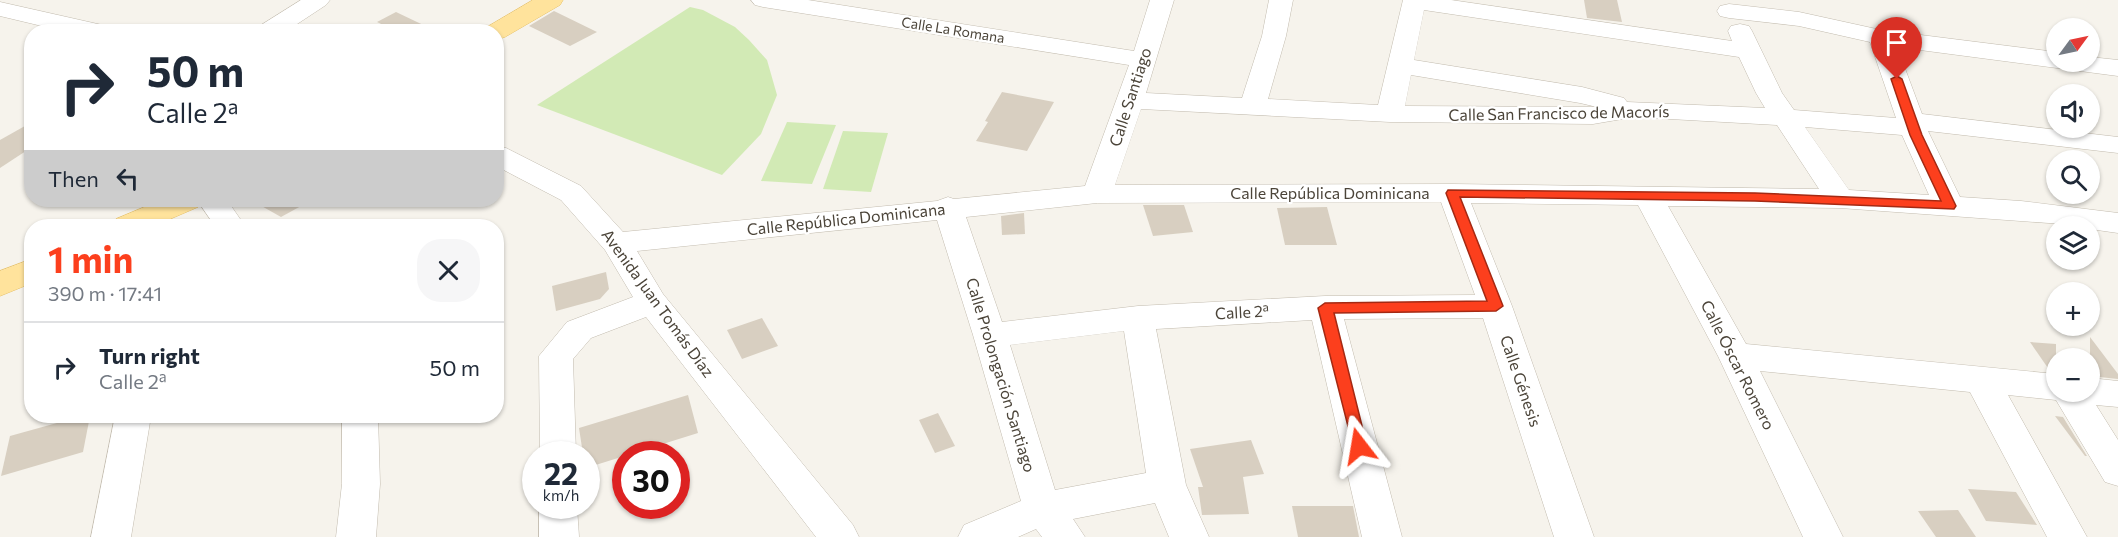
<!DOCTYPE html>
<html lang="en">
<head>
<meta charset="utf-8">
<style>
	body { margin:0; font-family:Commissioner,sans-serif; background:#f6f6f7; color:#1f2937; height:100vh; display:flex; flex-direction:column; font-size:22px; white-space:nowrap }
	* { box-sizing:border-box; margin:0 }
	p { font-size:20px; color:#747a83 }
	.icon { flex:none; width:33px; height:33px; fill:none; stroke:currentColor; stroke-width:2; stroke-linecap:round; stroke-linejoin:round }
	.map { position:relative; flex:1; overflow:hidden }
	.drawer { position:absolute; left:24px; top:219px; width:480px; height:204px; display:flex; flex-direction:column; background:#fff; border-radius:24px; box-shadow:0 2px 4px #0004 }
	.drawer>* { flex:none }
	.banner { position:absolute; left:24px; top:24px; width:480px; height:183px; border-radius:24px; box-shadow:0 2px 4px #0004; background:#fff; color:#1f2937; overflow:hidden }
	.needle { width:39px; rotate:57deg }
	.buttons { position:absolute; left:2046px; top:18px; display:grid; gap:12px }
	.buttons a { display:grid; place-items:center; width:54px; height:54px; border-radius:50%; background:#fff; box-shadow:0 2px 4px #0004; font-size:30px }
	.speed { position:absolute; left:522px; top:441px; display:flex; gap:12px; font-size:30px; font-weight:700; text-align:center }
	.speed>* { display:grid; place-content:center; width:78px; height:78px; border-radius:50%; background:#fff; box-shadow:0 2px 4px #0004; line-height:1 }
	.speed small { font-size:15px; font-weight:400 }
	.speed .limit { border:9px solid #d22; background:#fff; color:#111 }
	.pin { position:absolute; display:grid; place-items:center; width:51px; height:51px; color:#fff; margin:-62px -26px; border-radius:50% 50% 50% 0; rotate:-45deg; box-shadow:0 0 6px #0007 }
	.pin .icon { rotate:45deg }
	.me { position:absolute; width:66px; margin:-33px; rotate:346deg; stroke-linejoin:round; filter:drop-shadow(0 0 4px #0008) }
	.turn { display:flex; align-items:center; gap:21px; height:126px; padding:0 24px; font-size:27px }
	.turn .icon { width:78px; height:78px; stroke-width:2.5 }
	.turn b { display:block; font-size:42px; line-height:51px }
	.then { display:flex; align-items:center; height:57px; padding:0 24px; background:#0003; gap:12px; font-size:22px }
	.round { display:grid; place-items:center; flex:none; width:63px; height:63px; border-radius:24px; background:#f6f6f7 }
	.summary { display:flex; align-items:center; justify-content:space-between; height:102px; padding:0 24px }
	h1 { font-size:36px; font-weight:700; line-height:45px; color:#fc3f1d }
	ul { padding:0; list-style:none }
	li { display:flex; align-items:center; gap:18px; height:90px; padding:0 24px; border-top:2px solid #e0e1e3 }
	li div { flex:1 }
	li b { display:block; font-size:22px }
	li em { font-style:normal }
	.map>svg:first-child { display:block }
	.green { fill:#d2eab5 }
	.building { fill:#d8cfc1 }
	.lines { fill:none; stroke-linecap:round; stroke-linejoin:round }
	.minor-casing { stroke:#c2bbae; stroke-width:1 }
	.major-casing { stroke:#e6c16a; stroke-width:1 }
	.minor { fill:#fff; fill-rule:evenodd }
	.major { fill:#ffe39c; fill-rule:evenodd }
	.route { fill:#fc3f1d; stroke:#a42913; stroke-width:1.5 }
	.labels { text-anchor:middle; stroke-width:4.5; stroke-linejoin:round; paint-order:stroke }
	.far-street-label { font-size:14px; fill:#4b4439; stroke:#fff }
	.street-label { font-size:16px; fill:#4b4439; stroke:#fff }
</style>
</head>
<body>
<div class="map">
<svg width="2118" height="537" viewBox="0 0 2118 537">
	<rect width="100%" height="100%" fill="#f6f3ec"/>
	<g class="green">
		<path d="M690 7 703 10 735 27 749 40 767 60 777 95 761 134 722 175 537 105Z"/>
		<path d="M787 122 836 125 812 184 761 181Z"/>
		<path d="M843 131 888 133 871 192 823 189Z"/>
	</g>
	<g class="building">
		<path d="M1584 0H1617L1622 22 1587 18Z"/>
		<path d="M554 11 597 32 570 46 529 26Z"/>
		<path d="M396 12 438 32H398L377 22Z"/>
		<path d="M1002 92 1054 102 1027 151 976 141 988 122 985 121Z"/>
		<path d="M32 122V147L0 168V140Z"/>
		<path d="M251 200H312L281 217Z"/>
		<path d="M1143 205H1184L1193 232 1153 236Z"/>
		<path d="M1327 207 1337 245H1285L1277 208Z"/>
		<path d="M1024 213 1025 234 1002 235 1001 216Z"/>
		<path d="M606 272 609 289 600 299 556 311 552 286Z"/>
		<path d="M762 318 778 346 742 359 727 330Z"/>
		<path d="M2090 337 2118 374V379L2090 376Z"/>
		<path d="M2030 342 2056 344V372L2050 371Z"/>
		<path d="M688 395 698 433 586 468V454H583L579 428Z"/>
		<path d="M938 413 955 446 935 453 919 420Z"/>
		<path d="M82 416H90L83 452 1 476 10 436Z"/>
		<path d="M2055 416 2063 417 2087 456H2085Z"/>
		<path d="M1251 440 1264 474 1243 477 1249 514 1202 515 1198 487H1203L1190 449Z"/>
		<path d="M1968 489 2016 492 2037 525 1986 521Z"/>
		<path d="M1292 506H1353L1359 537H1298Z"/>
		<path d="M1958 510 1976 537H1936L1918 511Z"/>
	</g>
	<g class="lines">
		<defs>
			<g id="minor">
				<path d="M301 0H330L326 5 285 32H255L258 27Z"/>
				<path d="M751 0H808L1134 51 1150 0H1174L1146 93 1242 98 1262 36 1269 0H1293L1286 36 1268 99 1378 105 1403 0H1451L1732 41 1728 31 1731 26 1740 24 1749 26 1752 31 1782 93 1794 110 1896 118 1870 42 1799 26 1729 18 1720 16 1717 11 1720 6 1729 4 1799 12 1881 30 2056 52V62H2090V57L2118 60V76L1897 47 1922 114 2118 137V153L1928 131 1960 197 2021 201 2118 213V233L2090 229V226L1840 208 1668 206 1746 344 2056 374V392H2090V378L2118 381V407L2096 405 2118 440V486L2105 482 2056 400 2008 395 2087 537H2047L1970 392 1760 371 1843 537H1803L1718 356 1638 205 1471 203 1512 306 1594 537H1554L1483 318 1344 319 1402 537H1362L1312 320 1156 329 1186 485 1209 537H1169L1155 503 1073 519 1085 537H1042L1036 529 1018 537H958L964 525 1021 501 973 335 937 220 637 251 663 294 853 525 859 537H816L646 317 591 338 573 359 576 454H540L539 356 567 322 633 297 605 250 561 200 496 166V146L506 148 581 186 623 232 937 201 948 197 954 199 1085 186 1129 65 763 7 755 5ZM1424 10 1739 57 1756 93 1765 108 1627 102 1624 98 1582 87 1414 60ZM1411 75 1580 103 1597 107 1405 106ZM1141 109 1390 122 1593 124 1634 117 1777 125 1819 189 1452 184 1115 185ZM1805 127 1902 135 1929 195 1849 190ZM1441 202 1475 295 1325 296 1138 306 1002 322 966 217 1097 203ZM1124 331 1146 473 1055 490 1010 345Z"/>
				<path d="M0 2 111 27 114 32H67L0 16Z"/>
				<path d="M197 200H227L245 226H215Z"/>
				<path d="M115 416H151L131 537H91Z"/>
				<path d="M342 416H378L380 484 376 537H336L342 484Z"/>
				<path d="M539 506H577L579 537H539Z"/>
			</g>
			<g id="major">
				<path d="M533 0H563L560 5 505 37 496 40V32H483L487 27Z"/>
				<path d="M161 200H202L198 207 154 226H111L116 219Z"/>
				<path d="M32 259V283L0 296V271Z"/>
			</g>
		</defs>
		<use href="#minor" class="minor-casing"/>
		<use href="#major" class="major-casing"/>
		<use href="#minor" class="minor"/>
		<use href="#major" class="major"/>
	</g>
	<path class="route" d="M1897 76 1902 79 1922 135 1956 206 1954 209 1755 201 1460 197 1503 306 1496 311 1334 313 1367 446 1365 450 1359 452 1354 450 1318 308 1325 303 1487 301 1446 193 1448 190 1755 193 1941 201 1910 135 1891 79Z"/>
	<g class="labels">
		<g class="far-street-label">
			<text transform="translate(953 30) rotate(9)" y="5">Calle La Romana</text>
		</g>
		<g class="street-label">
			<text transform="translate(1130 97) rotate(-72)" y="6">Calle Santiago</text>
			<text transform="translate(1559 113) rotate(-1)" y="6">Calle San Francisco de Macorís</text>
			<text x="1330" y="199">Calle República Dominicana</text>
			<text transform="translate(846 219) rotate(-6)" y="6">Calle República Dominicana</text>
			<text transform="translate(658 303) rotate(54)" y="6">Avenida Juan Tomás Díaz</text>
			<text transform="translate(1242 312) rotate(-3)" y="6">Calle 2ª</text>
			<text transform="translate(1738 365) rotate(63)" y="6">Calle Óscar Romero</text>
			<text transform="translate(1001 375) rotate(73)" y="6">Calle Prolongación Santiago</text>
			<text transform="translate(1521 381) rotate(71)" y="6">Calle Génesis</text>
		</g>
	</g>
</svg>
<div class="buttons">
<a><svg class="needle" viewBox="-14 -14 28 28"><path d="M0-13l5 13h-10z" fill="#e53935"/><path d="M0 13l5-13h-10z" fill="#747a83"/></svg></a>
<a><svg class="icon" aria-label="sound" viewBox="0 0 24 24"><path d="M4 9h4l5-4v14l-5-4H4zM17 9q2 3 0 6"/></svg></a>
<a><svg class="icon" aria-label="search" viewBox="0 0 24 24"><circle cx="10" cy="10" r="6"/><path d="M15 15l6 6"/></svg></a>
<a><svg class="icon" aria-label="layers" viewBox="0 0 24 24"><path d="M12 4l9 5-9 5-9-5zM3 14l9 5 9-5"/></svg></a>
<a>+</a>
<a>−</a>
</div>
<div class="speed"><div>22<small>km/h</small></div><div class="limit">30</div></div>
<div class="pin" style="left:1897px;top:79px;background:#d93025"><svg class="icon" aria-label="arrive" viewBox="0 0 24 24"><path d="M6 21V4h12l-3 4 3 4H6"/></svg></div>
<svg class="me" style="left:1359px;top:446px" viewBox="-20 -20 40 40"><path d="M0-17L14 15 0 8-14 15z" fill="#fc3f1d" stroke="#fff" stroke-width="4"/></svg>
<div class="banner">
<div class="turn"><svg class="icon" aria-label="right" viewBox="0 0 24 24"><path d="M7 20v-9h11M14 6l5 5-5 5"/></svg><div><b>50 m</b>Calle 2ª</div></div>
<div class="then">Then<svg class="icon" aria-label="left" viewBox="0 0 24 24"><path d="M17 20v-9H6M10 6l-5 5 5 5"/></svg></div>
</div>
<section class="drawer">
<div class="summary"><div><h1>1 min</h1><p>390 m · 17:41</p></div><a class="round"><svg class="icon" aria-label="close" viewBox="0 0 24 24"><path d="M6 6l12 12M18 6L6 18"/></svg></a></div>
<ul>
<li><svg class="icon" aria-label="right" viewBox="0 0 24 24"><path d="M7 20v-9h11M14 6l5 5-5 5"/></svg><div><b>Turn right</b><p>Calle 2ª</p></div><em>50 m</em></li>
</ul>
</section>
</div>
</body>
</html>
